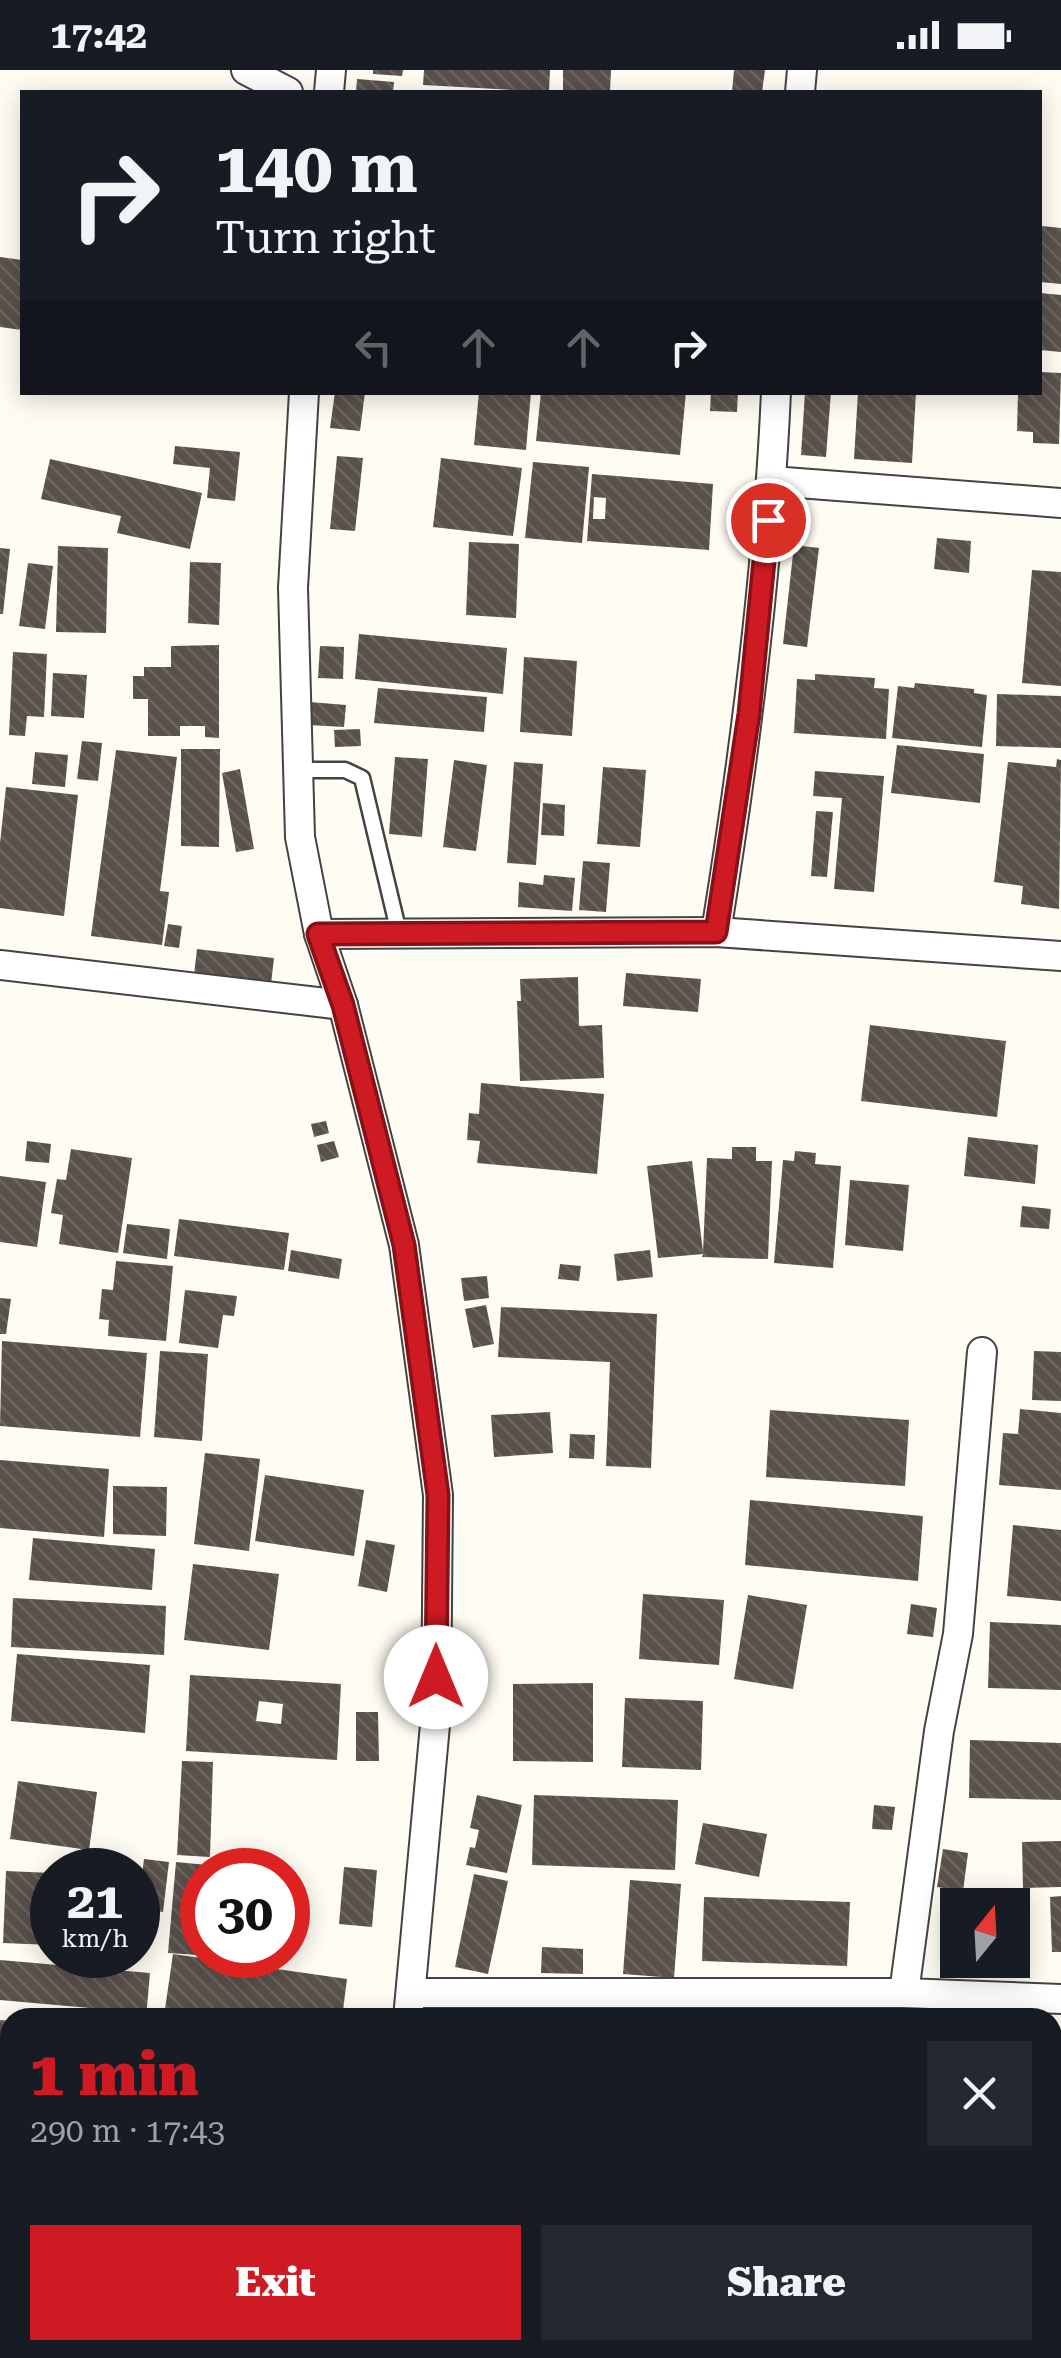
<!DOCTYPE html>
<html lang="en">
<head>
<meta charset="utf-8">
<style>
	body { margin:0; font-family:"Roboto Serif",serif; background:#242831; color:#f1f3f6; height:100vh; display:flex; flex-direction:column; font-size:38px; white-space:nowrap }
	* { box-sizing:border-box; margin:0 }
	p { font-size:32px; color:#9ea1a6 }
	.icon { flex:none; width:55px; height:55px; fill:none; stroke:currentColor; stroke-width:2; stroke-linecap:round; stroke-linejoin:round }
	.map { position:relative; flex:1; overflow:hidden }
	.panel { position:absolute; left:0px; top:1938px; width:1062px; height:352px; display:flex; flex-direction:column; background:#171b24; border-radius:30px 30px 0 0; box-shadow:0 5px 25px #0003 }
	.panel>* { flex:none }
	.hud { position:absolute; left:20px; top:20px; width:1022px; height:305px; border-radius:0px; box-shadow:0 5px 25px #0003; background:#171b24; color:#f1f3f6; overflow:hidden }
	.needle { width:65px; rotate:18deg }
	.controls { position:absolute; left:940px; top:1818px; display:grid; gap:20px }
	.controls a { display:grid; place-items:center; width:90px; height:90px; border-radius:0px; background:#171b24; box-shadow:0 5px 25px #0003; font-size:50px }
	.speed { position:absolute; left:30px; top:1778px; display:flex; gap:20px; font-size:50px; font-weight:700; text-align:center }
	.speed>* { display:grid; place-content:center; width:130px; height:130px; border-radius:50%; background:#171b24; box-shadow:0 5px 25px #0003; line-height:1 }
	.speed small { font-size:25px; font-weight:400 }
	.speed .limit { border:15px solid #d22; background:#fff; color:#111 }
	.pin { position:absolute; display:grid; place-items:center; width:85px; height:85px; color:#fff; margin:-42px; border:5px solid #fff; border-radius:50%; box-shadow:0 2px 10px #0007 }
	.me { position:absolute; width:110px; margin:-55px; rotate:0deg; stroke-linejoin:round; filter:drop-shadow(0 0 8px #0008) }
	.turn { display:flex; align-items:center; gap:35px; height:210px; padding:0 30px; font-size:45px }
	.turn .icon { width:130px; height:130px; stroke-width:2.5 }
	.turn b { display:block; font-size:70px; line-height:85px }
	.lanes { display:flex; align-items:center; height:95px; padding:0 30px; background:#0003; justify-content:center; gap:50px; direction:ltr }
	.lanes .off { opacity:.35 }
	.round { display:grid; place-items:center; flex:none; width:105px; height:105px; border-radius:0px; background:#242831 }
	.overview { display:flex; align-items:center; justify-content:space-between; height:170px; padding:0 30px }
	h1 { font-size:60px; font-weight:800; line-height:75px; color:#ce1a23 }
	.primary-button { display:flex; gap:20px; margin-top:auto; padding:20px 30px }
	.primary-button a { flex:1; height:115px; border-radius:0px; background:#ce1a23; color:#fff; font-size:40px; font-weight:800; line-height:115px; text-align:center }
	.primary-button a+a { background:#242831; color:#f1f3f6 }
	.status { display:flex; justify-content:space-between; align-items:center; height:70px; padding:0 50px; background:#171b24; direction:ltr }
	.status svg { height:28px; fill:currentColor }
	.map>svg:first-child { display:block }
	.building { fill:url(#building-back-hatch); fill-rule:evenodd }
	.lines { fill:none; stroke-linecap:round; stroke-linejoin:round }
	.service-casing { stroke:#434343; stroke-width:19 }
	.minor-casing { stroke:#434343; stroke-width:32 }
	.service { stroke:#fff; stroke-width:14 }
	.minor { stroke:#fff; stroke-width:28 }
	.route-casing { stroke:#861117; stroke-width:25 }
	.route { stroke:#ce1a23; stroke-width:18 }
</style>
</head>
<body>
<div class="status"><b>17:42</b><svg viewBox="0 0 49 12"><path d="M0 12V9h3v3zM5 12V6h3v6zM10 12V3h3v9zM15 12V0h3v12zM26 1h20v11H26zM47 4h2v5h-2z"/></svg></div>
<div class="map">
<svg width="1061" height="2288" viewBox="0 0 1061 2288">
	<defs>
		<pattern id="building-back-hatch" width="6" height="6" patternUnits="userSpaceOnUse" patternTransform="scale(2.5)"><rect width="6" height="6" fill="#5a514b"/><path d="M-1 5l2 2M0 0l6 6M5-1l2 2" fill="none" stroke="#6d6561"/></pattern>
	</defs>
	<rect width="100%" height="100%" fill="#fffdf3"/>
	<g class="building">
		<path d="M373 0H403L402 6 373 4Z"/>
		<path d="M424 0H550L549 22 423 15Z"/>
		<path d="M563 0H611L610 22H563Z"/>
		<path d="M734 0H765L762 22H732Z"/>
		<path d="M357 9 394 12 393 22H356Z"/>
		<path d="M1042 156 1061 158V214L1040 212Z"/>
		<path d="M0 187 22 190V260L0 257Z"/>
		<path d="M1040 223 1061 225V282L1040 280Z"/>
		<path d="M1040 302 1061 303 1059 374 1033 373V362L1017 361 1018 322H1040Z"/>
		<path d="M335 322H365L360 361 330 358Z"/>
		<path d="M479 322H531L526 380 474 375Z"/>
		<path d="M541 322H686L680 385 536 371Z"/>
		<path d="M711 322H738L737 342 710 341Z"/>
		<path d="M805 322H831L826 387 801 385Z"/>
		<path d="M858 322H916L912 393 854 389Z"/>
		<path d="M175 376 240 382 235 431 207 428 210 398 173 394Z"/>
		<path d="M337 386 363 388 355 461 330 459Z"/>
		<path d="M441 388 522 398 513 466 433 457Z"/>
		<path d="M50 389 202 423 190 479 117 463 121 446 41 429Z"/>
		<path d="M533 392 589 397 582 473 525 468Z"/>
		<path d="M592 404 713 414 709 480 587 471ZM594 427 606 428 605 449H593Z"/>
		<path d="M937 468 971 471 969 503 934 499Z"/>
		<path d="M469 472 519 474 516 548 466 545Z"/>
		<path d="M794 475 819 478 807 577 783 574Z"/>
		<path d="M58 476 108 478 106 563 56 562Z"/>
		<path d="M0 478 10 479 3 544H0Z"/>
		<path d="M190 492 221 493 219 555 188 553Z"/>
		<path d="M28 493 53 496 45 559 19 556Z"/>
		<path d="M1032 500 1061 502V616L1022 613Z"/>
		<path d="M359 564 507 578 503 624 355 609Z"/>
		<path d="M219 575V668L205 667V656H180V666H148V629H133V606H144V597H171V576Z"/>
		<path d="M320 576 344 577 343 609 318 608Z"/>
		<path d="M13 582 47 584 44 647 27 646 25 666 9 665Z"/>
		<path d="M524 587 577 591 572 666 520 662Z"/>
		<path d="M53 603 87 605 84 648 51 646Z"/>
		<path d="M815 604 875 608 874 618 889 619 886 669 794 663 797 609 815 610Z"/>
		<path d="M915 613 974 619V623L987 625 982 677 892 668 898 616 914 618Z"/>
		<path d="M378 618 487 627 484 662 374 653Z"/>
		<path d="M997 624 1061 626V678L996 676Z"/>
		<path d="M310 632 346 635 344 657 309 655Z"/>
		<path d="M360 659 361 676 335 677 334 660Z"/>
		<path d="M82 671 102 673 98 711 77 709Z"/>
		<path d="M897 675 984 684 980 733 891 723Z"/>
		<path d="M181 679H220L219 777 181 776Z"/>
		<path d="M116 680 177 687 160 821 169 822 162 875 91 866Z"/>
		<path d="M35 682 68 685 65 717 32 714Z"/>
		<path d="M395 687 428 689 422 767 389 764Z"/>
		<path d="M1057 689 1061 690 1059 839 1021 834 1023 816 994 812 1008 692 1056 697Z"/>
		<path d="M454 690 487 695 476 781 443 777Z"/>
		<path d="M514 692 543 694 536 795 507 793Z"/>
		<path d="M603 697 646 700 640 777 597 774Z"/>
		<path d="M240 699 254 779 236 782 222 703Z"/>
		<path d="M815 701 884 706 874 822 834 819 842 728 813 726Z"/>
		<path d="M6 717 78 725 64 846 0 838V773Z"/>
		<path d="M543 733 565 735 564 766 541 765Z"/>
		<path d="M816 741 833 742 827 807 811 806Z"/>
		<path d="M583 791 610 793 606 842 579 840Z"/>
		<path d="M544 805 575 808 572 841 518 837 519 812 543 815Z"/>
		<path d="M168 854 182 856 179 878 164 876Z"/>
		<path d="M197 879 274 888 271 914 194 905Z"/>
		<path d="M626 903 701 909 698 942 623 936Z"/>
		<path d="M578 907 579 956 602 955 604 1008 520 1011 517 931H521L520 909Z"/>
		<path d="M870 955 1006 971 997 1047 861 1031Z"/>
		<path d="M481 1013 604 1024 597 1104 477 1093 480 1071 467 1070 469 1043 479 1044Z"/>
		<path d="M326 1051 329 1063 314 1067 311 1054Z"/>
		<path d="M968 1067 1038 1075 1035 1114 964 1106Z"/>
		<path d="M27 1071 51 1074 49 1093 25 1091Z"/>
		<path d="M334 1071 339 1087 321 1092 317 1075Z"/>
		<path d="M732 1077H756V1091H772L768 1189 702 1187 703 1184 658 1188 647 1096 692 1091 703 1182 707 1088 732 1089Z"/>
		<path d="M71 1079 132 1088 118 1183 59 1174 63 1145 51 1143 57 1109 66 1110Z"/>
		<path d="M795 1081 816 1083 815 1094 841 1096 833 1198 774 1193 783 1090 794 1091Z"/>
		<path d="M0 1106 46 1112 37 1177 0 1172Z"/>
		<path d="M850 1110 909 1115 903 1181 845 1175Z"/>
		<path d="M1022 1136 1051 1139 1049 1159 1020 1157Z"/>
		<path d="M179 1149 289 1163 284 1200 174 1186Z"/>
		<path d="M127 1154 170 1159 167 1189 123 1183Z"/>
		<path d="M291 1180 342 1189 339 1209 288 1201Z"/>
		<path d="M650 1180 653 1207 617 1211 614 1184Z"/>
		<path d="M116 1191 173 1196 166 1271 108 1266 109 1250 99 1249 102 1219 113 1220Z"/>
		<path d="M560 1194 581 1196 579 1211 558 1209Z"/>
		<path d="M487 1206 489 1228 464 1231 461 1208Z"/>
		<path d="M185 1220 237 1226 234 1246 223 1245 218 1278 179 1273Z"/>
		<path d="M0 1228 11 1229 6 1264H0Z"/>
		<path d="M486 1235 494 1274 473 1278 465 1239Z"/>
		<path d="M501 1237 657 1244 651 1398 606 1396 610 1292 498 1287Z"/>
		<path d="M2 1271 147 1283 140 1367 0 1356Z"/>
		<path d="M160 1281 208 1284 202 1371 154 1367Z"/>
		<path d="M1034 1281 1061 1282V1331L1032 1330Z"/>
		<path d="M1020 1339 1061 1343V1420L999 1415 1003 1363 1018 1364Z"/>
		<path d="M770 1340 909 1350 905 1416 766 1407Z"/>
		<path d="M550 1342 553 1383 494 1387 491 1345Z"/>
		<path d="M570 1364 595 1365 594 1389 569 1388Z"/>
		<path d="M205 1383 260 1389 249 1481 194 1474Z"/>
		<path d="M0 1390 109 1399 104 1467 0 1458Z"/>
		<path d="M265 1405 364 1420 354 1486 255 1471Z"/>
		<path d="M113 1416 167 1417 166 1466 113 1464Z"/>
		<path d="M750 1430 923 1446 918 1511 745 1495Z"/>
		<path d="M1013 1455 1061 1460V1531L1007 1526Z"/>
		<path d="M33 1468 155 1479 152 1520 29 1510Z"/>
		<path d="M366 1470 395 1475 387 1522 358 1516Z"/>
		<path d="M193 1494 279 1504 269 1580 184 1570Z"/>
		<path d="M643 1524 724 1530 719 1595 639 1589Z"/>
		<path d="M748 1525 807 1535 793 1619 734 1609Z"/>
		<path d="M13 1528 166 1536 164 1585 11 1577Z"/>
		<path d="M911 1534 937 1538 933 1567 907 1564Z"/>
		<path d="M990 1552 1061 1555V1620L988 1618Z"/>
		<path d="M17 1584 150 1595 145 1663 11 1651Z"/>
		<path d="M190 1605 341 1614 337 1690 186 1681ZM259 1631 283 1634 281 1654 256 1651Z"/>
		<path d="M593 1613V1692L513 1691V1614Z"/>
		<path d="M625 1628 703 1631 701 1700 622 1697Z"/>
		<path d="M356 1642H378L379 1691H356Z"/>
		<path d="M970 1670 1061 1673V1730L969 1728Z"/>
		<path d="M182 1691 213 1692 210 1787 177 1785Z"/>
		<path d="M18 1711 97 1722 89 1780 10 1769Z"/>
		<path d="M477 1725 522 1735 507 1803 466 1795 470 1777 475 1778 479 1760 470 1758Z"/>
		<path d="M534 1725 678 1730 675 1800 532 1795Z"/>
		<path d="M874 1735 895 1737 892 1760 872 1759Z"/>
		<path d="M703 1753 767 1764 759 1807 695 1794Z"/>
		<path d="M1061 1771V1817L1023 1818 1022 1772Z"/>
		<path d="M943 1779 968 1783 963 1821 937 1817Z"/>
		<path d="M144 1789 169 1792 163 1842 138 1839Z"/>
		<path d="M176 1792 207 1795V1800H202L199 1885 168 1883Z"/>
		<path d="M344 1797 377 1800 372 1857 339 1854Z"/>
		<path d="M6 1801 52 1803V1875L3 1873Z"/>
		<path d="M474 1804 508 1811 488 1904 455 1897Z"/>
		<path d="M630 1810 681 1814 674 1908 623 1904Z"/>
		<path d="M1061 1826V1882H1052L1050 1827Z"/>
		<path d="M704 1827 850 1832 847 1896 702 1891Z"/>
		<path d="M542 1877 583 1879V1904L541 1903Z"/>
		<path d="M173 1884 347 1909 342 1948 164 1946Z"/>
		<path d="M0 1890 150 1903 146 1948H111L112 1940 0 1930Z"/>
		<path d="M0 1950 10 1951V1991L0 1990Z"/>
		<rect x="1052" y="1968" width="9" height="23"/>
		<path d="M0 1994 10 1995V2038L0 2037Z"/>
		<path d="M0 2168 10 2170V2199L0 2197Z"/>
		<path d="M109 2280H170L166 2288H127Z"/>
		<path d="M199 2280H226L246 2288H196Z"/>
	</g>
	<g class="lines">
		<defs>
			<path id="service" d="M297 700H345L362 708 399 863"/>
			<g id="minor">
				<path d="M246 0 288 22"/>
				<path d="M329 22 331 0"/>
				<path d="M800 22 802 0"/>
				<path d="M304 322 293 518 300 767 319 864 343 935 404 1175 438 1425 436 1644 408 1948"/>
				<path d="M772 411 1061 433"/>
				<path d="M716 862C745 683 768 503 776 322"/>
				<path d="M319 864 716 862 1061 886"/>
				<path d="M0 895 343 935"/>
				<path d="M412 1923H904L1061 1929"/>
				<path d="M904 1923 939 1661 958 1564 982 1282"/>
				<path d="M861 2280V2288"/>
				<path d="M989 2280 1061 2286"/>
				<path d="M344 2288 346 2280"/>
			</g>
		</defs>
		<use href="#service" class="service-casing"/>
		<use href="#minor" class="minor-casing"/>
		<use href="#service" class="service"/>
		<use href="#minor" class="minor"/>
	</g>
	<g class="lines">
		<defs>
			<path id="route" d="M436 1607 438 1425 404 1175 343 935 318 864 716 862 749 644 768 450"/>
		</defs>
		<use href="#route" class="route-casing"/>
		<use href="#route" class="route"/>
	</g>
</svg>
<div class="controls">
<a><svg class="needle" viewBox="-14 -14 28 28"><path d="M0-13l5 13h-10z" fill="#e53935"/><path d="M0 13l5-13h-10z" fill="#9ea1a6"/></svg></a>
</div>
<div class="speed"><div>21<small>km/h</small></div><div class="limit">30</div></div>
<div class="pin" style="left:768px;top:450px;background:#d93025"><svg class="icon" aria-label="arrive" viewBox="0 0 24 24"><path d="M6 21V4h12l-3 4 3 4H6"/></svg></div>
<svg class="me" style="left:436px;top:1607px" viewBox="-20 -20 40 40"><circle r="19" fill="#fff"/><path d="M0-13L10 11 0 6-10 11z" fill="#ce1a23"/></svg>
<div class="hud">
<div class="turn"><svg class="icon" aria-label="right" viewBox="0 0 24 24"><path d="M7 20v-9h11M14 6l5 5-5 5"/></svg><div><b>140 m</b>Turn right</div></div>
<div class="lanes"><svg class="icon off" aria-label="left" viewBox="0 0 24 24"><path d="M17 20v-9H6M10 6l-5 5 5 5"/></svg><svg class="icon off" aria-label="ahead" viewBox="0 0 24 24"><path d="M12 20V5M6 11l6-6 6 6"/></svg><svg class="icon off" aria-label="ahead" viewBox="0 0 24 24"><path d="M12 20V5M6 11l6-6 6 6"/></svg><svg class="icon" aria-label="right" viewBox="0 0 24 24"><path d="M7 20v-9h11M14 6l5 5-5 5"/></svg></div>
</div>
<section class="panel">
<div class="overview"><div><h1>1 min</h1><p>290 m · 17:43</p></div><a class="round"><svg class="icon" aria-label="close" viewBox="0 0 24 24"><path d="M6 6l12 12M18 6L6 18"/></svg></a></div>
<div class="primary-button"><a>Exit</a><a>Share</a></div>
</section>
</div>
</body>
</html>
